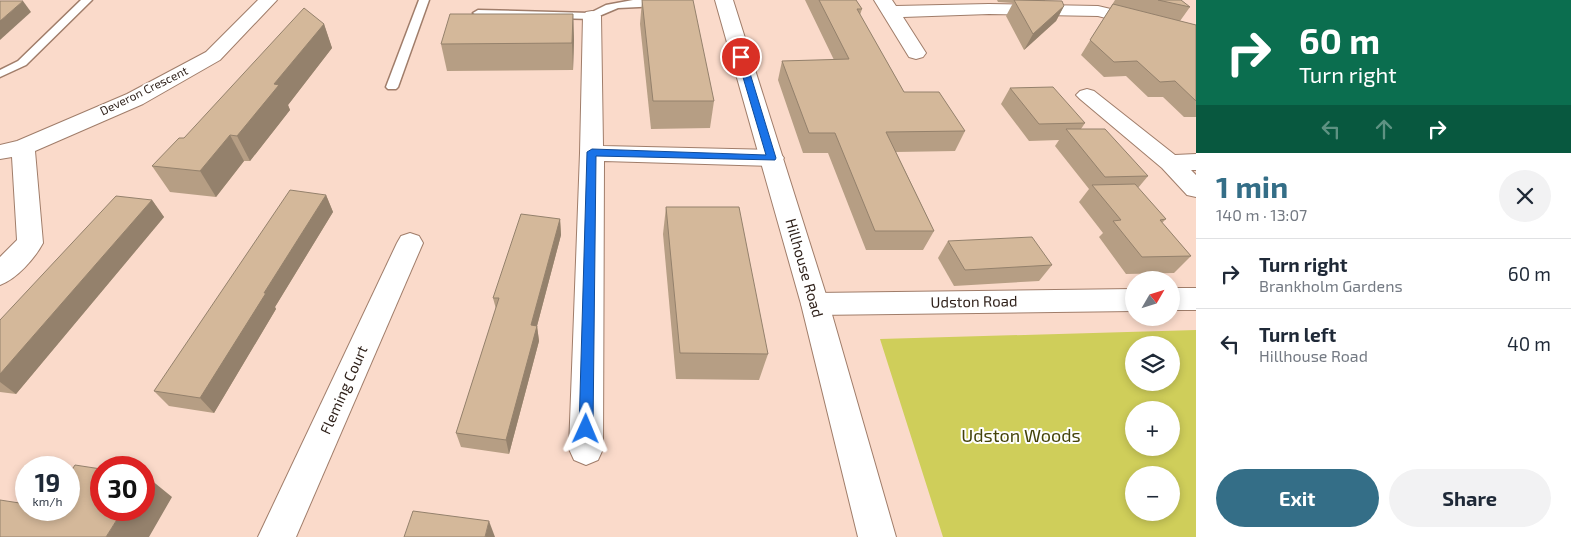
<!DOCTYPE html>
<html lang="en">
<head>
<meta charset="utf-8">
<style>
	body { margin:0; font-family:"Exo 2",sans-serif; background:#f2f2f3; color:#1f2937; height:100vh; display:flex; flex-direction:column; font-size:19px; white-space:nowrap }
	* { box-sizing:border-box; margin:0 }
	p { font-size:16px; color:#747a83 }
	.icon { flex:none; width:28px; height:28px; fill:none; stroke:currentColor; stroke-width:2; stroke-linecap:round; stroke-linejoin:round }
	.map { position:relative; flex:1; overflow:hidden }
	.drawer { display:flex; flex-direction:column; background:#fff; width:375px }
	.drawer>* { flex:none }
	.guide { background:#0b6e4f; color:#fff; overflow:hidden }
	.needle { width:32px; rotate:51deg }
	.controls { position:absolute; left:1125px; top:271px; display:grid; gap:10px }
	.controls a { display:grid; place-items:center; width:55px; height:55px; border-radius:50%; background:#fff; box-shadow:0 2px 8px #0003; font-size:25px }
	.speed { position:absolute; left:15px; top:456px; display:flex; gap:10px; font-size:25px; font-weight:700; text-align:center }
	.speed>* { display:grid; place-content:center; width:65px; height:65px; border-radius:50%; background:#fff; box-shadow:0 2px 8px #0003; line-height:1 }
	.speed small { font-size:12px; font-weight:400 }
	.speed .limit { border:8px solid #d22; background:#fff; color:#111 }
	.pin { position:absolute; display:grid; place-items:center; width:42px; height:42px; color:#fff; margin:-21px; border:2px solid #fff; border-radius:50%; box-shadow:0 1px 5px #0007 }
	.me { position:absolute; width:55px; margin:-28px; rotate:1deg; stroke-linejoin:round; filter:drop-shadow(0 0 4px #0008) }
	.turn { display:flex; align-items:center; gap:18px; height:105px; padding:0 20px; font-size:22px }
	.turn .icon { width:65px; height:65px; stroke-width:2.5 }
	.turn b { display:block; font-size:35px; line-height:42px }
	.lanes { display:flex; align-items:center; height:48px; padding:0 20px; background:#0003; justify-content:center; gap:25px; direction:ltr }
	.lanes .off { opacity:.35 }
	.round { display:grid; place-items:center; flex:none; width:52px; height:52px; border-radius:26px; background:#f2f2f3 }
	.overview { display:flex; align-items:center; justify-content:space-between; height:85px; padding:0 20px }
	h1 { font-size:30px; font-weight:700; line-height:38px; color:#346e87 }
	.button { display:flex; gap:10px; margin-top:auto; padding:10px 20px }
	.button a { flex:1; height:58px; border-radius:30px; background:#346e87; color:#fff; font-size:20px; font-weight:700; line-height:58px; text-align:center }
	.button a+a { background:#f2f2f3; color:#1f2937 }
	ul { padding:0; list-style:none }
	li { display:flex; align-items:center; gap:15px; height:70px; padding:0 20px; border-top:1px solid #e0e1e3 }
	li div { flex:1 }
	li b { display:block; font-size:19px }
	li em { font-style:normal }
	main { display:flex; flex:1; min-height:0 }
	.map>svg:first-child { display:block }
	.green { fill:#cfce5a; fill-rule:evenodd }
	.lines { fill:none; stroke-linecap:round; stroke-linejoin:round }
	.service-casing { stroke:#a07d6a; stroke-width:3 }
	.minor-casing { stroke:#a07d6a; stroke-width:2 }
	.tertiary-casing { stroke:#a07d6a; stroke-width:2 }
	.service { fill:#fff; fill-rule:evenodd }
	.minor { fill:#fff; fill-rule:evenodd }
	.tertiary { fill:#fff; fill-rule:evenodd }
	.wall { fill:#b69e84 }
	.shaded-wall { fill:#94816c }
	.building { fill:#d4b89a; stroke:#94816c }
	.route { fill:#1a73e8; stroke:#114b97 }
	.labels { text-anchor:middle; stroke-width:4; stroke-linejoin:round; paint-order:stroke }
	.far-street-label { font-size:12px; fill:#2d1f18; stroke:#fff }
	.street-label { font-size:15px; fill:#2d1f18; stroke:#fff }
	.near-park-label { font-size:18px; fill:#44430a; stroke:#fff }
</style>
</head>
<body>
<main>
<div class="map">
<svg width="1196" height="537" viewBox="0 0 1196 537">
	<rect width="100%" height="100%" fill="#fadaca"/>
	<path class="green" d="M1196 330V537H943L880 339ZM1134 345H1171V382H1134ZM1134 410H1171V448H1134ZM1134 475H1171V512H1134Z"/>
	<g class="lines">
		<defs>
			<g id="service">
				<path d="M81 0H92L26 65 0 77V70L18 61Z"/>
				<path d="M419 0H429L398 87 396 89H388L386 87Z"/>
				<path d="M633 0H660L665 3 660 6 618 8 592 19 478 16 473 13 478 10 590 13 606 5Z"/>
			</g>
			<g id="minor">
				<path d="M258 0H277L220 60 143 104 35 151 43 243C35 258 17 279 0 285V257L17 240 12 157 0 159V145L17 141 127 94 206 52Z"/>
				<path d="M874 0H892L896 6 989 4 1098 6 1196 29V41L1098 16 989 14 903 17 926 53 923 57 916 59 909 57Z"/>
				<path d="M592 11 598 12 601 16 603 146 772 150 780 153 784 158 780 163 772 166 604 161 603 449 598 460 586 465 574 460 569 449 580 153 583 16 586 12Z"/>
				<path d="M1087 89 1094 91 1175 155 1196 154V170H1191L1196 175V197L1187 195 1162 168 1080 99 1076 95 1080 91Z"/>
				<path d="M410 233 419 236 423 243 296 537H258L397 243 401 236Z"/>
				<rect x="1171" y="288" width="25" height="22"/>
				<path d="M1134 289V311L815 315 805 312 801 304 805 296 815 293Z"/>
			</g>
			<path id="tertiary" d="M715 0H733L829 304 896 537H858L801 304Z"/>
		</defs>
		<use href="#service" class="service-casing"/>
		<use href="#minor" class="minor-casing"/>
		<use href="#tertiary" class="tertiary-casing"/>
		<use href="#service" class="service"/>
		<use href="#minor" class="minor"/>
		<use href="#tertiary" class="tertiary"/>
	</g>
	<g class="wall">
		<path d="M642 0 714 101 710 128 651 129 640 24Z"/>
		<path d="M805 0H856L862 9 860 15 904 92 965 131 955 151 896 152 934 231 923 250H866L828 153H803L778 80 782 61 834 60Z"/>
		<path d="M997 0H1045V1L1064 6 1056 21 1024 50 1006 16 1013 3 998 2Z"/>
		<path d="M1115 0H1181L1190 7 1180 21 1196 25V117H1184L1163 97H1148L1126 76 1104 77 1081 55Z"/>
		<path d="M573 14 574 40 573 70 447 71 441 44Z"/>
		<path d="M324 24 332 48 288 105 290 110 250 161H244L216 197 170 192 152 166 184 138Z"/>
		<path d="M1010 88 1085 123 1081 129 1148 176 1138 188 1166 219 1162 223 1191 256 1174 273 1126 274 1099 237 1103 233 1079 202 1089 189 1055 146 1059 140 1029 141 1001 104Z"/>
		<path d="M326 195 333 212 275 307 276 309 214 413 169 406 154 391Z"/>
		<path d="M152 200 164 217 16 394 0 392V320Z"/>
		<path d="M666 207 768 354 759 380 676 379 663 234Z"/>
		<path d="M560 219 561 235 537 326 539 341 509 454 461 447 456 433 496 309 493 298Z"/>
		<path d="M948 241 1052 265 1039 281 954 286 938 258Z"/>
	</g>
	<g class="shaded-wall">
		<path d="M23 1 31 12 0 40V21Z"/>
		<path d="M1064 6 1056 21 1024 50 1033 34Z"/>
		<path d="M573 14 574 40 573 70 572 43Z"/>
		<path d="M324 24 332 48 288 105 290 110 250 161 237 136 274 84Z"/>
		<path d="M230 135 244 161 216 197 200 171Z"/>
		<path d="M326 195 333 212 275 307 276 309 214 413 200 398 264 293Z"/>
		<path d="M152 200 164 217 16 394 0 382V374Z"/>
		<path d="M560 219 561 235 537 326 539 341 509 454 506 440 531 325Z"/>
		<path d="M145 475 172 497 149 537H106L123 510H144V476Z"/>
		<path d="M489 521 495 537H485Z"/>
	</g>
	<g class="building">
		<path d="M642 0H693L714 101H653Z"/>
		<path d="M819 0H856L862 9H857L904 92H939L965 131 886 132 934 231H875L835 133H809L782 61 849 59Z"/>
		<path d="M1014 0 1062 1 1064 6 1033 34Z"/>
		<path d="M1158 0H1181L1190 7Z"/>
		<path d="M0 1H23L0 21Z"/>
		<path d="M1113 4 1196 25V101L1175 81 1160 82 1137 61 1114 62 1090 40Z"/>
		<path d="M304 8 324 24 274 84 279 85 237 136 230 135 200 171 152 166 179 138H184Z"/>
		<path d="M450 14H573L572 43 441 44Z"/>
		<path d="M1053 87 1085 123 1039 124 1010 88Z"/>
		<path d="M1066 129H1105L1148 176 1105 177Z"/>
		<path d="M1135 184 1166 219 1160 220 1191 256 1142 257 1113 221 1121 220 1092 185Z"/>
		<path d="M290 190 326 195 264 293H266L200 398 154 391Z"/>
		<path d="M116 196 152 200 0 374V320Z"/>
		<path d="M666 207H739L768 354 680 353Z"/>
		<path d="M521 214 560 219 531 325 537 326 506 440 456 433 499 298H493Z"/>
		<path d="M1032 237 1052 265 965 270 948 241Z"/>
		<path d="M75 465 101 469V510H123L106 537H0V500L26 504V510H69V474Z"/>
		<path d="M413 511 489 521 485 537H404Z"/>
	</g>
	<path class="route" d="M741 54 745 57 776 158 775 160 596 156 593 429 591 433 586 435 581 433 579 429 587 152 592 149 766 155 737 57Z"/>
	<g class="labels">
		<g class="far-street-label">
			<text transform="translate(144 91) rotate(-26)" y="4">Deveron Crescent</text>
		</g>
		<g class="street-label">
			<text transform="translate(804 268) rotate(74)" y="5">Hillhouse Road</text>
			<text transform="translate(974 302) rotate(-1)" y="5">Udston Road</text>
			<text transform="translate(344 390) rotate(-66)" y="5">Fleming Court</text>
		</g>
		<g class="near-park-label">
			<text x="1021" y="442">Udston Woods</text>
		</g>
	</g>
</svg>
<div class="controls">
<a><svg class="needle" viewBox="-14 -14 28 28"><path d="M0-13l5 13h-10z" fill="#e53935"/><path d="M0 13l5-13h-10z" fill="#747a83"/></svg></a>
<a><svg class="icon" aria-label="layers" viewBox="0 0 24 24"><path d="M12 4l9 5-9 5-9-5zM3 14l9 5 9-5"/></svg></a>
<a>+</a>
<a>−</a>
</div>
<div class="speed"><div>19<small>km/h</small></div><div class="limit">30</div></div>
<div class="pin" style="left:741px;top:57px;background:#d93025"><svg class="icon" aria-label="arrive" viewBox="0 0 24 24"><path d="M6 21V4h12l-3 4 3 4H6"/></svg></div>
<svg class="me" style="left:586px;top:429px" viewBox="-20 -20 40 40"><path d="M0-17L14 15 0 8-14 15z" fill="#1a73e8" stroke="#fff" stroke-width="4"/></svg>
</div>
<section class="drawer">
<div class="guide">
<div class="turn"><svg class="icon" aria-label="right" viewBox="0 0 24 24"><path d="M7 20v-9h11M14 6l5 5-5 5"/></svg><div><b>60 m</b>Turn right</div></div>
<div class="lanes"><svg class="icon off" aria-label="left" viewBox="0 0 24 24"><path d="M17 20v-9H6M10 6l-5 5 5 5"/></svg><svg class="icon off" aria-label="ahead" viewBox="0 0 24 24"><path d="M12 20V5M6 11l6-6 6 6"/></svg><svg class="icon" aria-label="right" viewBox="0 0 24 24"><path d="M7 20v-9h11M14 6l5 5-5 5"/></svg></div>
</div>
<div class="overview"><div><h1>1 min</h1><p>140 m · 13:07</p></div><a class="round"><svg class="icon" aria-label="close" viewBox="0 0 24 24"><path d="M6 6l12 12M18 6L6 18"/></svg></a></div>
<ul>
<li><svg class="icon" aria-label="right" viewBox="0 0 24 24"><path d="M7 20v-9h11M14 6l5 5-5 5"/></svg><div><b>Turn right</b><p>Brankholm Gardens</p></div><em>60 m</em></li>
<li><svg class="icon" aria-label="left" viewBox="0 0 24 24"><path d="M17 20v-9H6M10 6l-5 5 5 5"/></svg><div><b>Turn left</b><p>Hillhouse Road</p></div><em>40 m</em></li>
</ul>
<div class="button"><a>Exit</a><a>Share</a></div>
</section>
</main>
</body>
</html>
